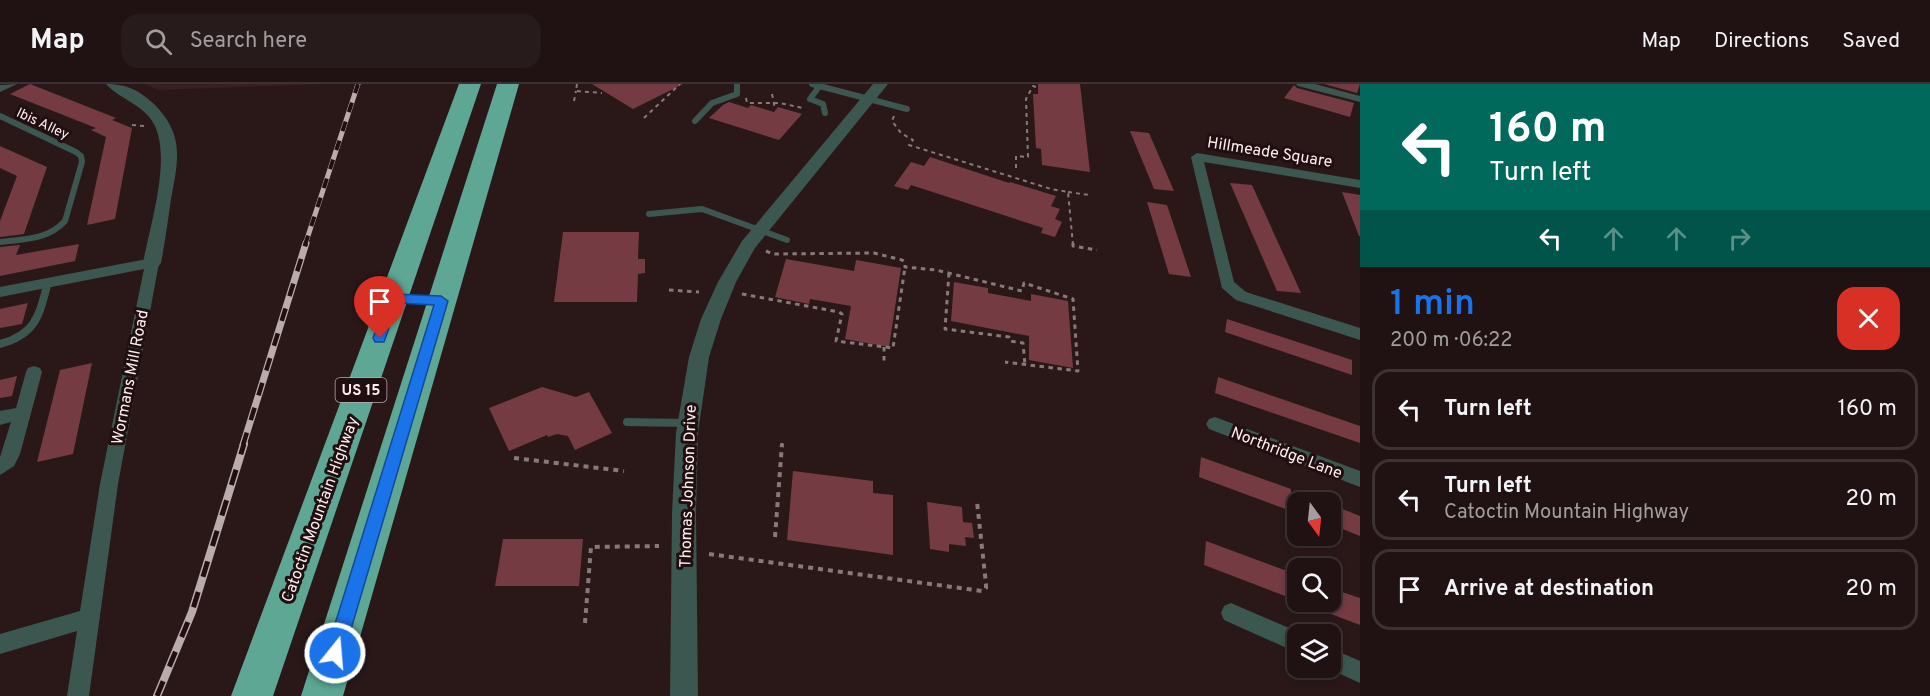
<!DOCTYPE html>
<html lang="en">
<head>
<meta charset="utf-8">
<style>
	body { margin:0; font-family:Overpass,sans-serif; background:#281b1c; color:#f1f3f6; height:100vh; display:flex; flex-direction:column; font-size:22px; white-space:nowrap }
	* { box-sizing:border-box; margin:0 }
	p { font-size:20px; color:#a29ea0 }
	.icon { flex:none; width:33px; height:33px; fill:none; stroke:currentColor; stroke-width:2; stroke-linecap:round; stroke-linejoin:round }
	.map { position:relative; flex:1; overflow:hidden }
	.panel { display:flex; flex-direction:column; background:#201213; width:570px }
	.panel>* { flex:none }
	.hud { background:#00695c; color:#fff; overflow:hidden }
	.needle { width:39px; rotate:165deg }
	.buttons { position:absolute; left:1287px; top:408px; display:grid; gap:12px }
	.buttons a { display:grid; place-items:center; width:54px; height:54px; border-radius:12px; background:#201213; box-shadow:0 3px 9px #0003,0 0 0 2px #3d3233; font-size:30px }
	.pin { position:absolute; display:grid; place-items:center; width:51px; height:51px; color:#fff; margin:-62px -26px; border-radius:50% 50% 50% 0; rotate:-45deg; box-shadow:0 0 6px #0007 }
	.pin .icon { rotate:45deg }
	.me { position:absolute; width:66px; margin:-33px; rotate:17deg; stroke-linejoin:round; filter:drop-shadow(0 0 4px #0008) }
	.turn { display:flex; align-items:center; gap:21px; height:126px; padding:0 30px; font-size:27px }
	.turn .icon { width:78px; height:78px; stroke-width:2.5 }
	.turn b { display:block; font-size:42px; line-height:51px }
	.lanes { display:flex; align-items:center; height:57px; padding:0 30px; background:#0003; justify-content:center; gap:30px; direction:ltr }
	.lanes .off { opacity:.35 }
	.round { display:grid; place-items:center; flex:none; width:63px; height:63px; border-radius:18px; background:#281b1c }
	.summary { display:flex; align-items:center; justify-content:space-between; height:102px; padding:0 30px }
	h1 { font-size:36px; font-weight:600; line-height:45px; color:#1a73e8 }
	ul { padding:0; list-style:none }
	li { display:flex; align-items:center; gap:18px; height:81px; margin:0 12px 9px; padding:0 18px; border:3px solid #3d3233; border-radius:18px }
	li div { flex:1 }
	li b { display:block; font-size:22px }
	li em { font-style:normal }
	header { display:flex; align-items:center; gap:36px; box-sizing:border-box; height:84px; padding:0 30px; background:#201213; border-bottom:2px solid #3d3233 }
	header strong { font-size:28px }
	nav { display:flex; gap:33px; margin-inline-start:auto; font-size:21px }
	.search { width:420px; height:54px; background:#281b1c; display:flex; align-items:center; gap:15px; box-sizing:border-box; padding:0 21px; border-radius:18px; color:#a29ea0; font-size:22px }
	main { display:flex; flex:1; min-height:0 }
	.map>svg:first-child { display:block }
	.built { fill:#381f22 }
	.building { fill:#743b42 }
	.lines { fill:none; stroke-linecap:round; stroke-linejoin:round }
	.path-far2 { stroke:#887879; stroke-width:2; stroke-dasharray:4 4; stroke-linecap:butt }
	.path-far1 { stroke:#887879; stroke-width:3; stroke-dasharray:4.5 4.5; stroke-linecap:butt }
	.path { stroke:#887879; stroke-width:4; stroke-dasharray:5 5; stroke-linecap:butt }
	.service-far1 { stroke:#3b574f; stroke-width:6 }
	.service { stroke:#3b574f; stroke-width:8 }
	.minor { fill:#3b574f; fill-rule:evenodd }
	.tertiary { fill:#3b574f; fill-rule:evenodd }
	.motorway { fill:#5da794; fill-rule:evenodd }
	.rail-far2-casing { stroke:#baabac; stroke-width:5 }
	.rail-far1-casing { stroke:#baabac; stroke-width:7 }
	.rail-casing { stroke:#baabac; stroke-width:8 }
	.rail-far2 { stroke:#200e10; stroke-width:4; stroke-dasharray:10; stroke-linecap:butt }
	.rail-far1 { stroke:#200e10; stroke-width:4.5; stroke-dasharray:13; stroke-linecap:butt }
	.rail { stroke:#200e10; stroke-width:5; stroke-dasharray:16; stroke-linecap:butt }
	.route { fill:#1a73e8; stroke:#114b97; stroke-width:1.5 }
	.labels { text-anchor:middle; stroke-width:6; stroke-linejoin:round; paint-order:stroke }
	.far-street-label { font-size:14px; fill:#fceeef; stroke:#200e10 }
	.shield { fill:#200e10; stroke:#baabac; stroke-width:1.5 }
	.shield-label { font-size:15px; font-weight:bold; fill:#fceeef }
	.street-label { font-size:16px; fill:#fceeef; stroke:#200e10 }
</style>
</head>
<body>
<header>
<strong>Map</strong>
<div class="search"><svg class="icon" aria-label="search" viewBox="0 0 24 24"><circle cx="10" cy="10" r="6"/><path d="M15 15l6 6"/></svg>Search here</div>
<nav><a>Map</a><a>Directions</a><a>Saved</a></nav>
</header>
<main>
<div class="map">
<svg width="1360" height="612" viewBox="0 0 1360 612">
	<rect width="100%" height="100%" fill="#2a1819"/>
	<path class="built" d="M146 0H328L157 6Z"/>
	<g class="building">
		<path d="M30 0 116 34 112 36 132 44 115 135 87 141 106 53 91 46 96 44 10 10Z"/>
		<path d="M592 0H683L633 25Z"/>
		<path d="M1038 0H1080L1090 88 1042 81 1041 65 1036 64 1033 10H1038Z"/>
		<path d="M1324 0H1360L1357 9Z"/>
		<path d="M1294 1 1297 4 1354 19 1350 33 1284 14Z"/>
		<path d="M729 18 748 24 751 21 774 28 778 23 802 30 779 56 709 34 723 21Z"/>
		<path d="M1130 47 1149 49 1174 107 1154 105Z"/>
		<path d="M0 62 47 83 24 150 0 153V137L17 92 0 84Z"/>
		<path d="M930 73 1009 99 1010 98 1056 112 1051 122 1060 125 1055 135 1062 138 1055 153 1041 149 1043 144 911 101 908 106 894 102 911 78 924 82Z"/>
		<path d="M1230 99 1252 101 1301 209 1277 207Z"/>
		<path d="M1342 108 1360 111V152H1359Z"/>
		<path d="M1147 118 1167 121 1191 193 1169 190Z"/>
		<path d="M563 148H639L638 175H645V189L638 190 637 218H554Z"/>
		<path d="M79 160 75 177 0 192V163L20 161 16 171Z"/>
		<path d="M786 175 854 187 856 176 901 184 889 263 845 255 851 222 810 215 809 220 775 213Z"/>
		<path d="M954 198 988 204V209L1031 217V210L1068 217 1073 284 1029 276V252L951 237Z"/>
		<path d="M28 219 22 240 0 244V225Z"/>
		<path d="M1227 235 1352 276V291L1225 248Z"/>
		<path d="M92 279 73 370 37 378 60 286Z"/>
		<path d="M17 292 12 312 0 314V296Z"/>
		<path d="M1218 293 1360 342V359L1215 309Z"/>
		<path d="M542 303 576 313 589 308 612 349 575 366 568 352 557 350 548 353 547 351 509 367 489 324Z"/>
		<path d="M1201 373 1291 405V427L1199 393Z"/>
		<path d="M793 387 873 397V409L893 411V471L787 456Z"/>
		<path d="M927 418 962 423 963 438 972 439 974 454 965 453 966 462 949 460V468L930 465Z"/>
		<path d="M1330 420 1360 432V452L1330 440Z"/>
		<path d="M503 455H583L579 502H495Z"/>
		<path d="M1206 457 1298 491V517L1204 481Z"/>
		<path d="M1330 504 1360 514V541L1302 519 1330 518Z"/>
	</g>
	<g class="lines">
		<g class="path-far2">
			<path d="M577 0 576 7 602 9"/>
			<path d="M772 10 775 25"/>
			<path d="M746 14 747 19H780L803 24"/>
			<path d="M574 17 576 7"/>
			<path d="M894 32 892 37 901 49 913 56 909 61 1051 105 1068 108 1073 161"/>
			<path d="M644 34 680 0"/>
			<path d="M132 41 144 42"/>
			<path d="M1016 84V72L1028 73 1026 15 1033 2 1036 3"/>
			<path d="M1068 108 1089 111"/>
		</g>
		<g class="path-far1">
			<path d="M1073 159V162L1097 166"/>
			<path d="M766 167 773 170 874 169 902 176 905 178V183L936 186 1022 207 1024 199 1073 215 1078 287 1005 278"/>
			<path d="M949 189 945 245 1009 253 1010 257 1023 259 1025 281"/>
			<path d="M669 206 699 208"/>
			<path d="M742 210 839 228 842 230 836 257 893 264 905 183"/>
			<path d="M884 263V281"/>
			<path d="M782 361V359"/>
		</g>
		<g class="path">
			<path d="M514 374 624 387"/>
			<path d="M775 453 782 360"/>
			<path d="M709 470 982 507 986 504V500L977 418"/>
			<path d="M585 539 591 463 659 462"/>
		</g>
		<g class="service-far1">
			<path d="M812 0 907 25"/>
			<path d="M821 0 810 15 823 20 825 29"/>
			<path d="M0 32 76 68 81 72 82 78 65 137C48 156 23 155 0 158"/>
			<path d="M695 37 712 19 737 10V0"/>
			<path d="M649 130 702 125 787 156"/>
		</g>
		<g class="service">
			<path d="M0 260C37 250 39 231 48 198"/>
			<path d="M627 338 687 339"/>
		</g>
		<g class="minor">
			<path d="M17 0 0 8V1Z"/>
			<path d="M1296 0H1315L1360 12V18L1298 2Z"/>
			<path d="M1197 69 1360 96V104L1204 78 1234 198 1246 208 1360 244V256L1236 216 1222 204 1191 73Z"/>
			<path d="M152 174 159 179 118 400 89 612H67L77 547 0 570V550L80 527 100 400 144 185 0 213V203Z"/>
			<path d="M34 282 40 284 42 288 20 370 14 382 0 391V373L11 338 0 341V327L16 324 26 288 28 284Z"/>
			<path d="M1215 333 1360 387V403L1209 345 1206 340 1209 335Z"/>
			<path d="M1231 519 1303 550H1298V569L1224 536 1221 529 1224 522Z"/>
			<path d="M1330 564 1360 577V599L1327 584H1330Z"/>
		</g>
		<g class="tertiary">
			<path d="M106 0C127 0 139 6 155 21 185 52 178 77 171 115 168 136 165 158 161 179L158 183H146L143 179C150 141 175 65 150 34 137 18 117 13 106 0Z"/>
			<path d="M873 0H888L755 164 736 198 721 235 709 273 698 349 696 429 698 612H670L672 429 676 349 689 273 701 235 718 198 742 157Z"/>
		</g>
		<g class="motorway">
			<path d="M459 0H481L273 612H231Z"/>
			<path d="M497 0H519L343 612H301Z"/>
		</g>
		<defs>
			<path id="rail-far2" d="M305 161 358 0"/>
			<path id="rail-far1" d="M243 361 306 159"/>
			<path id="rail" d="M157 612 192 528 244 360"/>
		</defs>
		<use href="#rail-far2" class="rail-far2-casing"/>
		<use href="#rail-far1" class="rail-far1-casing"/>
		<use href="#rail" class="rail-casing"/>
		<use href="#rail-far2" class="rail-far2"/>
		<use href="#rail-far1" class="rail-far1"/>
		<use href="#rail" class="rail"/>
	</g>
	<path class="route" d="M394 210 441 212 448 217 344 569 341 575 335 577 329 575 326 569 434 221 398 219 384 258H375L373 254 387 214Z"/>
	<g class="labels">
		<g class="far-street-label">
			<text transform="translate(43 39) rotate(25)" y="5">Ibis Alley</text>
		</g>
		<rect class="shield" x="335.5" y="294" width="51" height="24" rx="4.5"/>
		<g class="shield-label">
			<text x="361" y="311">US 15</text>
		</g>
		<g class="street-label">
			<text transform="translate(1270 67) rotate(9)" y="6">Hillmeade Square</text>
			<text transform="translate(129 293) rotate(-79)" y="6">Wormans Mill Road</text>
			<text transform="translate(1287 368) rotate(21)" y="6">Northridge Lane</text>
			<text transform="translate(687 402) rotate(-88)" y="6">Thomas Johnson Drive</text>
			<text transform="translate(319 425) rotate(-70)" y="6">Catoctin Mountain Highway</text>
		</g>
	</g>
</svg>
<div class="buttons">
<a><svg class="needle" viewBox="-14 -14 28 28"><path d="M0-13l5 13h-10z" fill="#e53935"/><path d="M0 13l5-13h-10z" fill="#a29ea0"/></svg></a>
<a><svg class="icon" aria-label="search" viewBox="0 0 24 24"><circle cx="10" cy="10" r="6"/><path d="M15 15l6 6"/></svg></a>
<a><svg class="icon" aria-label="layers" viewBox="0 0 24 24"><path d="M12 4l9 5-9 5-9-5zM3 14l9 5 9-5"/></svg></a>
</div>
<div class="pin" style="left:380px;top:254px;background:#d93025"><svg class="icon" aria-label="arrive" viewBox="0 0 24 24"><path d="M6 21V4h12l-3 4 3 4H6"/></svg></div>
<svg class="me" style="left:335px;top:569px" viewBox="-20 -20 40 40"><circle r="17" fill="#1a73e8" stroke="#fff" stroke-width="3"/><path d="M0-11L8 9 0 5-8 9z" fill="#fff"/></svg>
</div>
<section class="panel">
<div class="hud">
<div class="turn"><svg class="icon" aria-label="left" viewBox="0 0 24 24"><path d="M17 20v-9H6M10 6l-5 5 5 5"/></svg><div><b>160 m</b>Turn left</div></div>
<div class="lanes"><svg class="icon" aria-label="left" viewBox="0 0 24 24"><path d="M17 20v-9H6M10 6l-5 5 5 5"/></svg><svg class="icon off" aria-label="ahead" viewBox="0 0 24 24"><path d="M12 20V5M6 11l6-6 6 6"/></svg><svg class="icon off" aria-label="ahead" viewBox="0 0 24 24"><path d="M12 20V5M6 11l6-6 6 6"/></svg><svg class="icon off" aria-label="right" viewBox="0 0 24 24"><path d="M7 20v-9h11M14 6l5 5-5 5"/></svg></div>
</div>
<div class="summary"><div><h1>1 min</h1><p>200 m · 06:22</p></div><a class="round" style="background:#d93025;color:#fff"><svg class="icon" aria-label="close" viewBox="0 0 24 24"><path d="M6 6l12 12M18 6L6 18"/></svg></a></div>
<ul>
<li><svg class="icon" aria-label="left" viewBox="0 0 24 24"><path d="M17 20v-9H6M10 6l-5 5 5 5"/></svg><div><b>Turn left</b></div><em>160 m</em></li>
<li><svg class="icon" aria-label="left" viewBox="0 0 24 24"><path d="M17 20v-9H6M10 6l-5 5 5 5"/></svg><div><b>Turn left</b><p>Catoctin Mountain Highway</p></div><em>20 m</em></li>
<li><svg class="icon" aria-label="arrive" viewBox="0 0 24 24"><path d="M6 21V4h12l-3 4 3 4H6"/></svg><div><b>Arrive at destination</b></div><em>20 m</em></li>
</ul>
</section>
</main>
</body>
</html>
